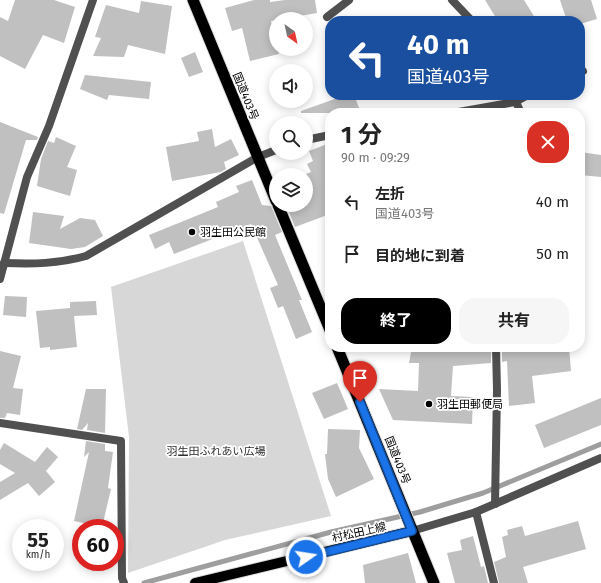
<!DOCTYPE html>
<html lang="ja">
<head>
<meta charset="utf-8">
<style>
	body { margin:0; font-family:"Fira Sans","Noto Sans JP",sans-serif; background:#f6f6f6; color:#222; height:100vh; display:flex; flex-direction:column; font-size:15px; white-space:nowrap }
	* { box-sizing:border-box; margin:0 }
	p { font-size:13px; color:#767676 }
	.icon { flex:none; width:22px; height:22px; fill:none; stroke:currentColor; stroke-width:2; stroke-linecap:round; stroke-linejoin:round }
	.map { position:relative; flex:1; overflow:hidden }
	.panel { position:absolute; left:325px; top:108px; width:260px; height:244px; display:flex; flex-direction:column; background:#fff; border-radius:16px; box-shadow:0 2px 10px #0003 }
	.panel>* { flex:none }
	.guide { position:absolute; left:325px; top:16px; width:260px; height:84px; border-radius:16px; box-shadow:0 2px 10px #0003; background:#1a4fa0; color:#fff; overflow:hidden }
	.needle { width:26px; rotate:147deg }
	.tools { position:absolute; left:269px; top:12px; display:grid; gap:8px }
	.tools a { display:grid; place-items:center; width:44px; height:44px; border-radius:50%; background:#fff; box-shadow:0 2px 10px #0003; font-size:20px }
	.speed { position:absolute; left:12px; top:519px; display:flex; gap:8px; font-size:20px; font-weight:700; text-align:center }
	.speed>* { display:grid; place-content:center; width:52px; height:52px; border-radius:50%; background:#fff; box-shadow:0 2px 10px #0003; line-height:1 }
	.speed small { font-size:10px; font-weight:400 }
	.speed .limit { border:6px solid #d22; background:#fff; color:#111 }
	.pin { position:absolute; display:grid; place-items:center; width:34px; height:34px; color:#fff; margin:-41px -17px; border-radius:50% 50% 50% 0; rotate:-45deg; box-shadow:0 0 4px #0007 }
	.pin .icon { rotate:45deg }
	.me { position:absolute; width:44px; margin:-22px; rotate:77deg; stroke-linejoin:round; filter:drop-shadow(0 0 3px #0008) }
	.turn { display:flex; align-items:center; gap:14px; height:84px; padding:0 16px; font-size:18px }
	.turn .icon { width:52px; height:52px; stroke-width:2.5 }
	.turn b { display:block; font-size:28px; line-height:34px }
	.round { display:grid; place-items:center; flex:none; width:42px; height:42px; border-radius:16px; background:#f6f6f6 }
	.headline { display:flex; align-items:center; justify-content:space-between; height:68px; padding:0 16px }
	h1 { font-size:24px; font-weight:700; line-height:30px }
	.button { display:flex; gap:8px; margin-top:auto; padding:8px 16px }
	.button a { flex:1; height:46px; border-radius:16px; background:#000; color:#fff; font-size:16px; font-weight:700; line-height:46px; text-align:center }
	.button a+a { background:#f6f6f6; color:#222 }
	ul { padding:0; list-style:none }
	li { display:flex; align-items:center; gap:12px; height:52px; padding:0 16px }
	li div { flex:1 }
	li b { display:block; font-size:15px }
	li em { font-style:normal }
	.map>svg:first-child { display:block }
	.green { fill:#d7d7d7 }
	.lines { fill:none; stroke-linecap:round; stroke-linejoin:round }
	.stream { stroke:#9e9e9e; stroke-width:5 }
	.building { fill:#c0c0c0 }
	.primary-casing { stroke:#dbdbdb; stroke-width:12 }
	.trunk-casing { stroke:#dbdbdb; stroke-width:13 }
	.service { stroke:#505050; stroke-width:8 }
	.minor { stroke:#505050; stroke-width:8 }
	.primary { stroke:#000; stroke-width:10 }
	.trunk { stroke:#000; stroke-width:11 }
	.route-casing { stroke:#114b97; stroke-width:10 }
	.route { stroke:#1a73e8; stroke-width:7 }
	.poi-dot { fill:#000; stroke:#fff; stroke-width:1.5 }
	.labels { text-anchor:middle; stroke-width:3.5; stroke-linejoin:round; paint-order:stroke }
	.street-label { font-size:11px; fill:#000; stroke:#fff }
	.poi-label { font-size:11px; fill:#000; stroke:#fff; text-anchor:start }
	.park-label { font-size:11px; fill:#2e2e2e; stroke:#fff }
</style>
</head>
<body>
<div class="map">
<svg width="601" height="583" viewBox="0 0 601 583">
	<rect width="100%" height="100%" fill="#fff"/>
	<path class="green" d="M243 241 331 516 225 540 128 573 129 437 111 287Z"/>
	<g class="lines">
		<path class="stream" d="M144 583 331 532 420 512 483 493 601 444"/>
	</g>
	<g class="building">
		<path d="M15 0H54L75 7 64 43 43 35 25 69 0 56V17L8 21Z"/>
		<path d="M254 0H270V2L285 0H315L317 13 271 21 276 49H278L279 54 250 61 242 28 232 31 225 8Z"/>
		<path d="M485 0H524L537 21H498Z"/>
		<path d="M560 0H591L597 19 580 24V21H567Z"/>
		<path d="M141 1 172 6 165 54 128 45 124 57 93 56 101 38 95 37 106 5 139 13Z"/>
		<path d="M195 52 203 72 189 77 181 58Z"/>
		<path d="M85 75 151 82 149 99 109 95 107 100 80 89Z"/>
		<path d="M346 95H354L361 113H301V111Z"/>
		<path d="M0 122 38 137 37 140H26L4 214 0 213Z"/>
		<path d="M212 129 215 147 231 139 239 155 224 162 226 169 221 172 172 181 166 147 199 141 197 132Z"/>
		<path d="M56 137 76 146 67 167 77 170 70 196 37 186 41 159 48 141 54 143Z"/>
		<path d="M330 143V214L295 227 286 205H306V174L311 172 307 164 313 161 309 151Z"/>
		<path d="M580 152 601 155V177L580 175Z"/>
		<path d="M252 180 262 205 271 206 282 232 275 235 302 300H299L312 332 296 339 283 306 278 308 270 288 278 285 251 224 174 254 169 242 155 249 149 235 218 207 216 202 239 192 236 186Z"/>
		<path d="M33 212 64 216 60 229 80 218 95 220 103 236 85 247 71 249 29 243Z"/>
		<path d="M5 296 27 297 26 317 3 315Z"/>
		<path d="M96 301 97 315 74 316 77 347 50 350V347L40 348 36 311 70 308V302Z"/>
		<path d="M412 347 444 350V347H491V363L453 366 451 396 473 397 472 424 393 420 379 389 418 391 419 363H409Z"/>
		<path d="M502 347H569L571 371 532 376 535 403 509 406 507 361 502 362Z"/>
		<path d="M0 351 21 356 13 388 23 389 20 415 7 413 5 418H0Z"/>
		<path d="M337 383 348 409 324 419 312 393Z"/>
		<path d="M86 389H106L105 433 87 430 88 423 82 430 77 429Z"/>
		<path d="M601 398V425L544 448 535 425Z"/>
		<path d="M328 429 360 430 359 448 374 479 336 497 328 479 325 454H327Z"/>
		<path d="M86 441 105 444V451L113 452 108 488 111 489 102 527 74 521 89 452 84 457Z"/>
		<path d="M4 443 35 462 47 447 58 457 46 471 55 482 39 496 28 483 0 500V482L15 473 0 464V450Z"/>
		<path d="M578 521 586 549 523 567 528 583H499L494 562 506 557 502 537 508 535 507 530 522 526 525 536Z"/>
		<path d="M473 536 481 567 484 566 488 583H455L447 553 462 550 460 540Z"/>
		<path d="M408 553 416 583H365L363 565Z"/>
	</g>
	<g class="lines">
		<defs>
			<path id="primary" d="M195 583 412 531"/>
			<g id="trunk">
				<path d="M193 0 276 201"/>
				<path d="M278 205 330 330"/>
				<path d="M337 347 434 583"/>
			</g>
		</defs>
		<use href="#primary" class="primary-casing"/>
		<use href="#trunk" class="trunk-casing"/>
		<path class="service" d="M327 17 349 0"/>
		<g class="minor">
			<path d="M452 0 472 21"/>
			<path d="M580 72 583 71"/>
			<path d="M513 95 521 113"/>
			<path d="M453 113 515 102 528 95"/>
			<path d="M306 140 330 135"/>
			<path d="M4 263C33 264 58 264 86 256L258 157 276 150"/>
			<path d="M0 279 27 177 49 126 93 0"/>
			<path d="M0 423 121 441 122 578 124 583"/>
			<path d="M495 504 497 390 496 347"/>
			<path d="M476 512 494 583"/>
			<path d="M412 531 476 512 601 458"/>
		</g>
		<use href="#primary" class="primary"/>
		<use href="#trunk" class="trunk"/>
	</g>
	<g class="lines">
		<defs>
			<path id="route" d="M306 557 412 531 360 402"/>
		</defs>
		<use href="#route" class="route-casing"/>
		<use href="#route" class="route"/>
	</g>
	<g class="poi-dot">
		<circle cx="192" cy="232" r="4"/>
		<circle cx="429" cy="404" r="4"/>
	</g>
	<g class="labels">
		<g class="street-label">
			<text transform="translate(246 96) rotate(68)" y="4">国道403号</text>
			<text transform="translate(398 460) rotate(68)" y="4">国道403号</text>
			<text transform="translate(359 532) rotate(-13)" y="4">村松田上線</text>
		</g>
		<g class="poi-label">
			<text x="200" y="236">羽生田公民館</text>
			<text x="437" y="408">羽生田郵便局</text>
		</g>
		<g class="park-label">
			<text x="216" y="455">羽生田ふれあい広場</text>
		</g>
	</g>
</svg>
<div class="tools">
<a><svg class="needle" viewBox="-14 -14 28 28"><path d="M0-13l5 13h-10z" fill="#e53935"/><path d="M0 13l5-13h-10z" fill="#767676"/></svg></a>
<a><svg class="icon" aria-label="sound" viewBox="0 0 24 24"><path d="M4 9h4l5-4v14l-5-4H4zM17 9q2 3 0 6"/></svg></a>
<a><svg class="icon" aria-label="search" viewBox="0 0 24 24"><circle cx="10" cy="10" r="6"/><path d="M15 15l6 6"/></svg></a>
<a><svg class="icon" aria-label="layers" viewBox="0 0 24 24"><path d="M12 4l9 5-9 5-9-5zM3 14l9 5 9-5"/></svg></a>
</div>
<div class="speed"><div>55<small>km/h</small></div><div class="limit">60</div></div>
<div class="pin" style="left:360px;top:402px;background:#d93025"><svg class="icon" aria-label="arrive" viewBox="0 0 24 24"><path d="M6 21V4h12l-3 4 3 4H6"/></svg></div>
<svg class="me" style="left:306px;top:557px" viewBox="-20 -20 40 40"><circle r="17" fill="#1a73e8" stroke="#fff" stroke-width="3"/><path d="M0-11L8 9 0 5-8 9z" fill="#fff"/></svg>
<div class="guide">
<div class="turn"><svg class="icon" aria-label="left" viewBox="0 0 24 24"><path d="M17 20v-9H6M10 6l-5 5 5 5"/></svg><div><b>40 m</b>国道403号</div></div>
</div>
<section class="panel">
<div class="headline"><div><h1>1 分</h1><p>90 m · 09:29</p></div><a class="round" style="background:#d93025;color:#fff"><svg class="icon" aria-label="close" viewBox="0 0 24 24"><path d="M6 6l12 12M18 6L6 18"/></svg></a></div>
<ul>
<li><svg class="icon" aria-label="left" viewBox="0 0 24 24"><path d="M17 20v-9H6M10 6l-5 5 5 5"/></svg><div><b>左折</b><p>国道403号</p></div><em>40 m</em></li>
<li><svg class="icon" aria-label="arrive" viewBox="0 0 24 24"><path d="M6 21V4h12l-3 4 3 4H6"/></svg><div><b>目的地に到着</b></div><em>50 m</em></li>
</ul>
<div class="button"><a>終了</a><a>共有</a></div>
</section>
</div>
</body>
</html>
